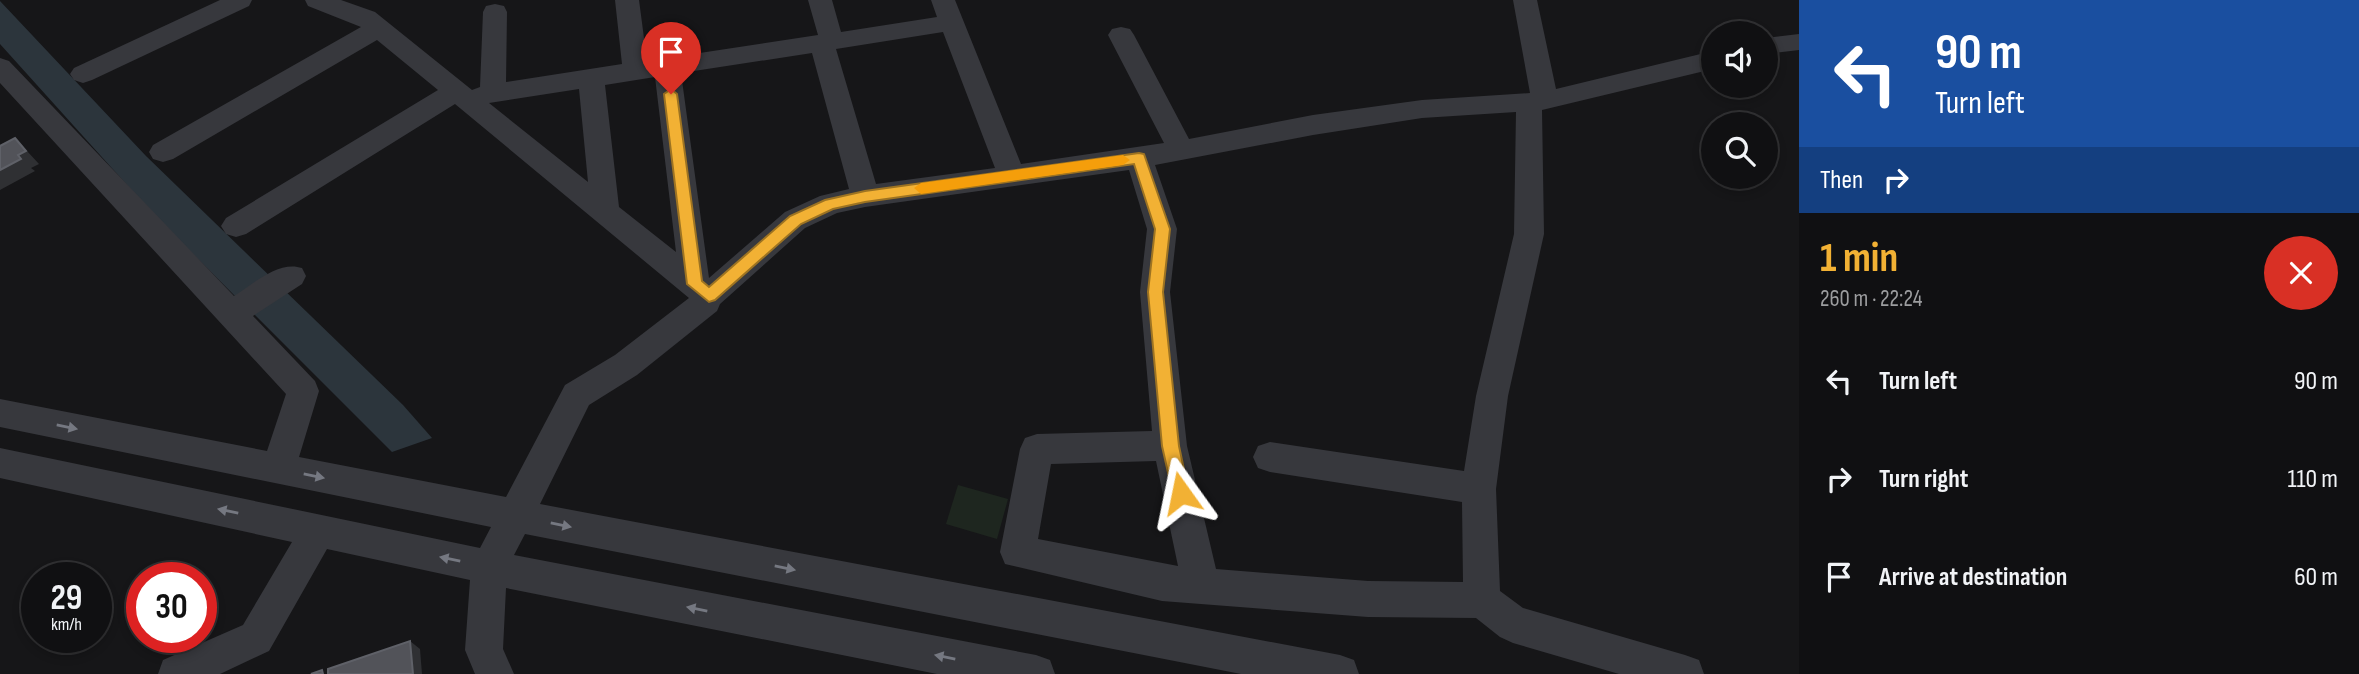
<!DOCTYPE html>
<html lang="en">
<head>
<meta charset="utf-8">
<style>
	body { margin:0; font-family:"Sofia Sans Condensed",sans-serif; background:#19191b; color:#f1f3f6; height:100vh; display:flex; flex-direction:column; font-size:26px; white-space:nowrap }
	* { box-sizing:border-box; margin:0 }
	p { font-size:23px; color:#9c9d9f }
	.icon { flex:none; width:38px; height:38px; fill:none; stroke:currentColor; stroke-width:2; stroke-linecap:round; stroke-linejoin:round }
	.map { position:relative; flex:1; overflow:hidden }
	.sheet { display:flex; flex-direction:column; background:#101012; width:560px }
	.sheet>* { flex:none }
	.guide { background:#1a4fa0; color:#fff; overflow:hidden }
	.buttons { position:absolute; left:1701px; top:21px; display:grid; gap:14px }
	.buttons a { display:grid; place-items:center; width:77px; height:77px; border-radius:50%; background:#101012; box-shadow:0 4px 10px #0003,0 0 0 2px #303032; font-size:35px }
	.speed { position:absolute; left:21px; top:562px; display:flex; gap:14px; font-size:35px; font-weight:700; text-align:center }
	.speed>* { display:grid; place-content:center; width:91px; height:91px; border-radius:50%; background:#101012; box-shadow:0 4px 10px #0003,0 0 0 2px #303032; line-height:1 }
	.speed small { font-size:18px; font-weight:400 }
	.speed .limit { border:10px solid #d22; background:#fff; color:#111 }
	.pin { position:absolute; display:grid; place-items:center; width:60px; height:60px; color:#fff; margin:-72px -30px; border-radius:50% 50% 50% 0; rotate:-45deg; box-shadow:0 0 7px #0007 }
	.pin .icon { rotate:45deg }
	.me { position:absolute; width:77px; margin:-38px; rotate:348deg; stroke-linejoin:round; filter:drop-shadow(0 0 5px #0008) }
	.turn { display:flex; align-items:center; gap:24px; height:147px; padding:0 21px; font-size:32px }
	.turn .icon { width:91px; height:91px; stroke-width:2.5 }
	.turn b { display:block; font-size:49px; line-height:60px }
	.then { display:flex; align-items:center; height:66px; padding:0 21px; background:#0003; gap:14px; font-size:26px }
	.round { display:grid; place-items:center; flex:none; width:74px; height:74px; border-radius:37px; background:#19191b }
	.summary { display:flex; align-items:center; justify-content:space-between; height:119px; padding:0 21px }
	h1 { font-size:42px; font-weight:700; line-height:52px; color:#f2b134 }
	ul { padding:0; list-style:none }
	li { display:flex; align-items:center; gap:21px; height:98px; padding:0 21px }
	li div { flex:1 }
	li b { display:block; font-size:26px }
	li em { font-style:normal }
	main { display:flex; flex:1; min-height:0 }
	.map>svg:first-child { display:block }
	.green { fill:#1e261f }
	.water { fill:#2c353c }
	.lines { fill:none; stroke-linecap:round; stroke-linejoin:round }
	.minor { fill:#37383d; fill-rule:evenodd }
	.shaded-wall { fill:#2f3033 }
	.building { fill:#525359; stroke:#5f6168; stroke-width:2 }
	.oneway { fill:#757881 }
	.route { fill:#f2b134; stroke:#9d7322; stroke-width:2 }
	.slow { fill:#f59e0b }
</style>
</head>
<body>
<main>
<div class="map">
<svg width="1799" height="674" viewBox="0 0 1799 674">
	<rect width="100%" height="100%" fill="#161618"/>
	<path class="green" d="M958 485 1008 499 997 539 946 524Z"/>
	<g class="water">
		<path d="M0 1 146 156 277 283 243 304 155 216 0 44Z"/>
		<path d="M281 287 403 405 432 438 392 452 248 308Z"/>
	</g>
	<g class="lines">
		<g class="minor">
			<path d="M220 0H252L249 6 92 80 83 83 74 80 70 74 74 68Z"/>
			<path d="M305 0H341L375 12 472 90 480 87 483 12 486 6 495 4 504 6 507 12 506 82 622 64 615 0H639L647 61 818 35 808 0H832L841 32 937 17 931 0H955L1021 164 1164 143 1108 35 1112 29 1121 27 1130 29 1134 35 1189 139 1313 115 1422 100 1530 93 1513 0H1537L1556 89 1713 51V69L1542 110 1544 234 1508 396 1496 489 1500 591 1523 608 1685 655 1699 660 1704 674H1619L1513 643 1500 637 1476 618 1368 617 1162 601 1005 564 1000 552 1020 449 1025 438 1037 434 1152 431 1140 292 1147 229 1129 170 865 207 837 213 805 228 720 304 717 311 637 375 589 405 540 504 1340 655 1354 660 1359 674H1241L525 534 514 555 1036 655 1050 660 1055 674H937L506 588 503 649 514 674H475L465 650 470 580 327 549 269 651 220 674H158L163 660 243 625 292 542 0 478V448L480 548 491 527 0 427V399L267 451 286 394 0 83V58L9 61 234 296C253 284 279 260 302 268L306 276 302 284 253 316 315 381 319 391 299 457 506 497 565 385 615 355 689 298 455 104 246 234 236 237 226 234 221 226 226 218 438 90 377 40 173 159 163 162 153 159 149 152 153 145 361 27 308 6ZM943 32 995 168 876 184 836 49ZM812 53 849 189 820 196 785 212 709 278 681 73ZM655 77 676 252 619 207 605 85ZM579 89 588 182 489 103ZM1516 112 1514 234 1476 396 1464 471 1270 442 1258 446 1253 457 1258 468 1270 472 1462 502 1463 582 1368 581 1216 569 1187 446 1170 292 1177 229 1155 165 1313 135 1422 118ZM1156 461 1178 566 1038 539 1051 464Z"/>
			<path d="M1799 34V50L1766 54V38Z"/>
		</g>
	</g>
	<g class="shaded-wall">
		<path d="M15 138 39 164 31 168 35 171 0 190V170L18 155Z"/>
		<path d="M410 641 420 649 422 674H413Z"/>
	</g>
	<g class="building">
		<path d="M15 138 26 151 18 155 21 159 0 170V146Z"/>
		<path d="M410 641 413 674H328V669Z"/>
		<path d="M322 670 323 674H311Z"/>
	</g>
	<defs><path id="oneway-solid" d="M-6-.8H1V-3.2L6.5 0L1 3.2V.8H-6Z" transform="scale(1.75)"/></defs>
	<g class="oneway">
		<use href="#oneway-solid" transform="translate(67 427) rotate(11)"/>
		<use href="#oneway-solid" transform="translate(314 476) rotate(11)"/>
		<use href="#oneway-solid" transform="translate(228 511) rotate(-168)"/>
		<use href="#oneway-solid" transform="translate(561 525) rotate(12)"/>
		<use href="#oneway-solid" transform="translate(450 559) rotate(-168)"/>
		<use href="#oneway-solid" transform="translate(785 568) rotate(11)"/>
		<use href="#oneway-solid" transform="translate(697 609) rotate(-169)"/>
		<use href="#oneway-solid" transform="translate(945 657) rotate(-169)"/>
	</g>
	<path class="route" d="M671 89 677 94 702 281 709 287 790 216 825 200 865 191 1139 153 1144 154 1170 229 1163 292 1179 446 1189 493 1187 499 1181 501 1174 499 1162 446 1148 292 1155 229 1134 164 865 202 833 209 801 224 715 300 709 302 687 284 664 94Z"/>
	<path class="slow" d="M1123 155 1130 160 1123 165 921 194 914 188 921 183Z"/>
</svg>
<div class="buttons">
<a><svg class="icon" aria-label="sound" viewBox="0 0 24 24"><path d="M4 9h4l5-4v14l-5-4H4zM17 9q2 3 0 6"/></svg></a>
<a><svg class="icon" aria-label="search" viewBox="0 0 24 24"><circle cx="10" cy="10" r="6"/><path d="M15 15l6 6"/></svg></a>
</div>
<div class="speed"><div>29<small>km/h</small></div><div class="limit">30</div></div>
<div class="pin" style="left:671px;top:94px;background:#d93025"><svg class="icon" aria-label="arrive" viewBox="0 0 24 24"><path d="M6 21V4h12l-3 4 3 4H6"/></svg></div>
<svg class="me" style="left:1181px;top:493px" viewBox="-20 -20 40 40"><path d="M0-17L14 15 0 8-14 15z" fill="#f2b134" stroke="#fff" stroke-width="4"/></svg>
</div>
<section class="sheet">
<div class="guide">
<div class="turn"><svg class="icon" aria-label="left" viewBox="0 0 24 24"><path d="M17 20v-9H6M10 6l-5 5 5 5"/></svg><div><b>90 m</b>Turn left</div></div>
<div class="then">Then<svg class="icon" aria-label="right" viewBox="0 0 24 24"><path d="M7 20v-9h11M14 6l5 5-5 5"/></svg></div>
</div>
<div class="summary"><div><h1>1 min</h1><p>260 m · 22:24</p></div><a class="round" style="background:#d93025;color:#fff"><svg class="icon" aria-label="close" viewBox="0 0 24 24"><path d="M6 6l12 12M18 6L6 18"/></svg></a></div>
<ul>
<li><svg class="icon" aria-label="left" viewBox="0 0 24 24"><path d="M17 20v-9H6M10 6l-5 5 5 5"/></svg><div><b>Turn left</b></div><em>90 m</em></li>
<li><svg class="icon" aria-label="right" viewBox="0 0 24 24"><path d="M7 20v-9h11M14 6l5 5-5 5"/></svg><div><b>Turn right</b></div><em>110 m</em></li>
<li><svg class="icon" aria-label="arrive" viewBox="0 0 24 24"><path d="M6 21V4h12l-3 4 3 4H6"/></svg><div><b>Arrive at destination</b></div><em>60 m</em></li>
</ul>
</section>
</main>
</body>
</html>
